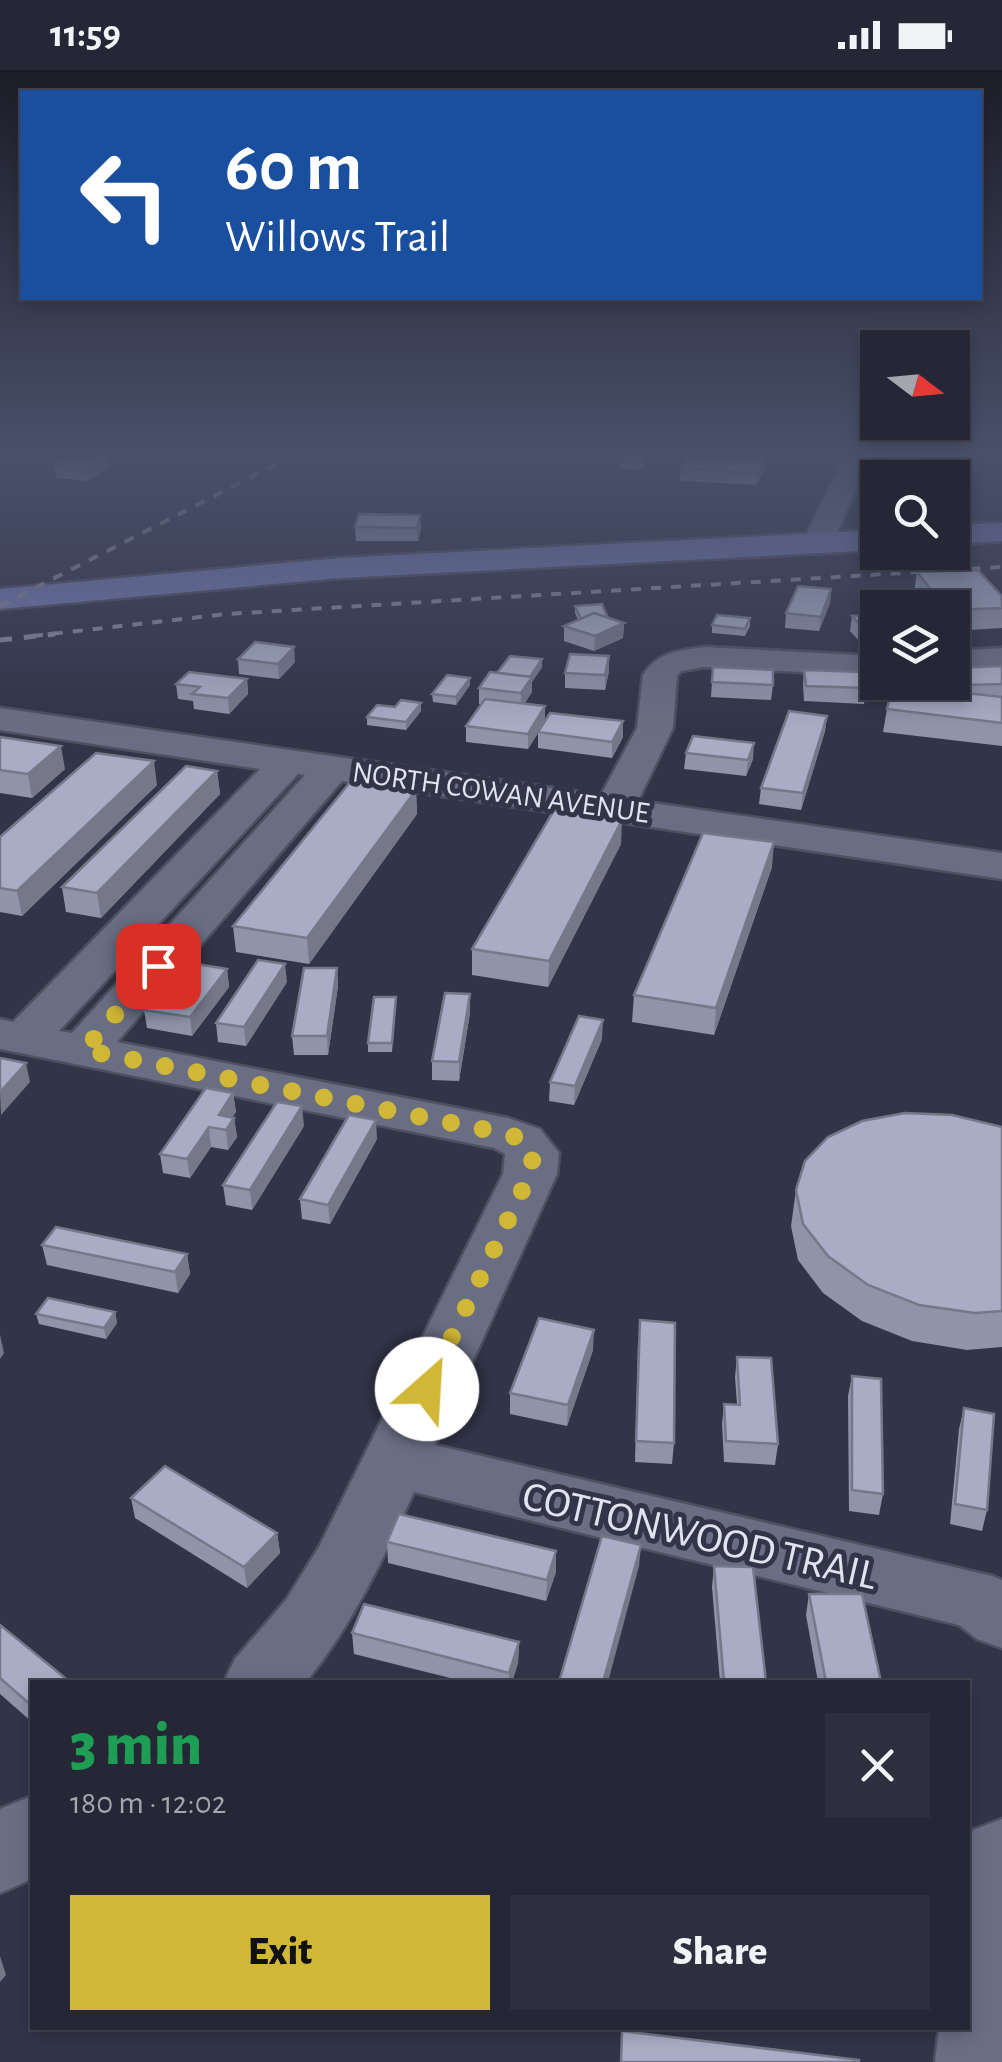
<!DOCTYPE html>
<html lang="en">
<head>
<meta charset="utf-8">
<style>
	body { margin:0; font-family:"Alegreya Sans",sans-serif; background:#2e2f3e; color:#f1f3f6; height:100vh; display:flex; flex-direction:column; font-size:38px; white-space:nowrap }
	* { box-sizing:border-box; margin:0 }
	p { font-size:32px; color:#a4a5ad }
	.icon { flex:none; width:55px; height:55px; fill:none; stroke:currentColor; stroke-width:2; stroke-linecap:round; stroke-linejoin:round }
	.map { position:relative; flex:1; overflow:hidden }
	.side { position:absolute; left:30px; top:1610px; width:940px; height:350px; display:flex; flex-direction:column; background:#262736; border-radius:0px; box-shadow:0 5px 15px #0003,0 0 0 2px #424451 }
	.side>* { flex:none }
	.hud { position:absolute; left:20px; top:20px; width:962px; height:210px; border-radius:0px; box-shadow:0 5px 15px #0003,0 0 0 2px #424451; background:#1a4fa0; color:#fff; overflow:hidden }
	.needle { width:65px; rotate:106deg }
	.tools { position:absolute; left:860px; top:260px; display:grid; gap:20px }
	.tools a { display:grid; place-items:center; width:110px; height:110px; border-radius:0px; background:#262736; box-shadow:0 5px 15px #0003,0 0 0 2px #424451; font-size:50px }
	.pin { position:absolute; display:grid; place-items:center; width:85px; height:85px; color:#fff; margin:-42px; border-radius:20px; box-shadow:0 5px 15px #0006 }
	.me { position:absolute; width:110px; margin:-55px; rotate:26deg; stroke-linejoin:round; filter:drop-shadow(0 0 8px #0008) }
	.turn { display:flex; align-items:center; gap:35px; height:210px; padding:0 40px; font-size:45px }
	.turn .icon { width:130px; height:130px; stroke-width:2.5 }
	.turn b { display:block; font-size:70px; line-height:85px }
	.round { display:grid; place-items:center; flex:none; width:105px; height:105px; border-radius:0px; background:#2e2f3e }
	.overview { display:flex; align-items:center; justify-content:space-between; height:170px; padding:0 40px }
	h1 { font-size:60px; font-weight:800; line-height:75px; color:#1e9e55 }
	.cta { display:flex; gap:20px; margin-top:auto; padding:20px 40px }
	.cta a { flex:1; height:115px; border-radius:0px; background:#d0b736; color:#111; font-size:40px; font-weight:800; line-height:115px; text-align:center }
	.cta a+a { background:#2e2f3e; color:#f1f3f6 }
	.status { display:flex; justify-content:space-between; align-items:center; height:70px; padding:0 50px; background:#262736; direction:ltr }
	.status svg { height:28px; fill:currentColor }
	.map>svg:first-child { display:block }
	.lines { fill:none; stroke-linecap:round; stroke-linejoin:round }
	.minor-casing { stroke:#4e5060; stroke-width:5 }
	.major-casing { stroke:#4e5060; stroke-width:5 }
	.minor { fill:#6a6e83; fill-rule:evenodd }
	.major { fill:#7379b1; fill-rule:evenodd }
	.rail-far1 { stroke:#868898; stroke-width:4; stroke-dasharray:10 10; stroke-linecap:butt }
	.rail { stroke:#868898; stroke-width:5; stroke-dasharray:12 12; stroke-linecap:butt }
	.wall { fill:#9094a9 }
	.shaded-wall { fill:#767889 }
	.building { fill:#a8acc4; stroke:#767889; stroke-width:2.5 }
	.route { stroke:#d0b736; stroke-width:18; stroke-dasharray:0 32.4 }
	.labels { text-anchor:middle; stroke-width:10; stroke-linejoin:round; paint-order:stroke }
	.far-street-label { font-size:30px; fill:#e1e3f0; stroke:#323448 }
	.near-street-label { font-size:42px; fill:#e1e3f0; stroke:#323448 }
</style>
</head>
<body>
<div class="status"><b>11:59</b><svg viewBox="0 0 49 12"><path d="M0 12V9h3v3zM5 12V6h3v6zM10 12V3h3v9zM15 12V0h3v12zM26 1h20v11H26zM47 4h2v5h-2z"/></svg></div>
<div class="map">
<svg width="1002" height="1992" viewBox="0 0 1002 1992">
	<rect width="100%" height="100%" fill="#323448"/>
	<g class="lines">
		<defs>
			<g id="minor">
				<path d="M847 382H873L832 473 827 479H807L802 473Z"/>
				<path d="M705 577 878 586V606L705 597 681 601 677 606 673 658 638 731 1002 783V809L342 711 117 972 508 1048 540 1059 559 1083 557 1104 435 1375 992 1506 1002 1510V1578L977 1569 959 1555 414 1422C383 1489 353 1554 306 1612H224L235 1589 286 1530 319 1477 503 1104 505 1084 494 1078 0 979V949L13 952 260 699 0 660V638L601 725 637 658 643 605C659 581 678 581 705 577ZM298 704 305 705 72 963 59 961Z"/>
				<path d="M1002 578V598L952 601V581Z"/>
				<path d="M32 1726V1809L0 1823V1739Z"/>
				<path d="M1002 1749V1992H935L939 1958H968V1773L973 1760Z"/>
			</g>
			<g id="major">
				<path d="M1002 453V471L952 474V455Z"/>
				<path d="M878 460V480L340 508 0 539V519L340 488Z"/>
			</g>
		</defs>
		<use href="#minor" class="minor-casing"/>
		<use href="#major" class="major-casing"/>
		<use href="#minor" class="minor"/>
		<use href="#major" class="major"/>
		<g class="rail-far1">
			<path d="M0 536 300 382"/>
			<path d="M33 566 227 544 1002 497"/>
		</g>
		<path class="rail" d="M0 570 55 564"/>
	</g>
	<g class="wall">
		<path d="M684 382H737L735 386 766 389 765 401 756 415 680 411 681 398 687 390H683Z"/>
		<path d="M893 382H944L943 387 923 385 921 391H915L913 398 915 402 923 408 892 386Z"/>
		<path d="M622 392 646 393 640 400 621 398Z"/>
		<path d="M54 396 108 398 88 411 56 408Z"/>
		<path d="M878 415V441H871L873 428Z"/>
		<path d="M355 457 421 458 418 471H356Z"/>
		<path d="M917 502 1002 526V558L952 561V538H926L914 522Z"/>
		<path d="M831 519 830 533 819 561 785 558 786 543Z"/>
		<path d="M575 536 624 553 623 568 594 581 564 571V556L578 550 575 543Z"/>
		<path d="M878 545V573L862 574 850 561 852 546Z"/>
		<path d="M750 548V556L745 566 712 563V555Z"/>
		<path d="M238 589 295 592 279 609 239 604Z"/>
		<path d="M1002 596V676L883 662 887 639 958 622 951 613 952 612 953 598Z"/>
		<path d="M542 597 532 612V622L524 634 545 651H623V667L612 688 538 678V663L528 679 466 672V656L482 634H479V618L497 603Z"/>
		<path d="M713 597 773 615 771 630 711 627Z"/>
		<path d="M804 600 866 618 864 634 804 631 803 615Z"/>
		<path d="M609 601 605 620 565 618V603Z"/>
		<path d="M470 608V615L456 635 433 632 432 624Z"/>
		<path d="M247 609 248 624 229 644 194 639 193 631 178 629 176 614Z"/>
		<path d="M395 637 421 641 406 660 367 655V647Z"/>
		<path d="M827 646 825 661 801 740 759 734 761 718Z"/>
		<path d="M0 667 65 699 32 728 0 723Z"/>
		<path d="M686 683 753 689 746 706 684 699Z"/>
		<path d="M217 701 220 724 101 848 66 842 62 817Z"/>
		<path d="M157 715 22 846 0 842V767Z"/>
		<path d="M416 720 417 744 309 894 236 882 233 856Z"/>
		<path d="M621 774 548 917 472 905V879Z"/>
		<path d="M772 797 714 965 632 952 634 925Z"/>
		<path d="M337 898 338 916 328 985H294L292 966Z"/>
		<path d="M227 899 229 917 192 966 147 958 144 940Z"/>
		<path d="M287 912 246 976 218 972 216 953Z"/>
		<path d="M396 936 392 982H368V973Z"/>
		<path d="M470 943 459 1011 432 1010V991Z"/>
		<path d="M602 969 574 1035 549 1031 550 1012Z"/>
		<path d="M233 1023 236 1042 232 1047 234 1048 237 1067 228 1080 211 1077 190 1108 163 1103 160 1084Z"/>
		<path d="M304 1056 252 1140 226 1135 223 1115Z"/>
		<path d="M1002 1057V1277L967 1280 912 1271 862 1251 823 1223 798 1190 791 1156 796 1120Z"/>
		<path d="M377 1069 330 1154 302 1149 300 1129Z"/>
		<path d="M42 1175 187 1184 190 1204 178 1223 47 1195Z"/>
		<path d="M115 1242 117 1253 106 1269 39 1254 36 1244Z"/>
		<path d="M638 1271 674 1373 672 1394 635 1392Z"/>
		<path d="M593 1280 567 1356 510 1344V1323Z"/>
		<path d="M737 1287 778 1374 775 1395 724 1392 722 1354 724 1334H737L735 1307Z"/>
		<path d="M852 1306 883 1424 879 1445 849 1441 848 1326Z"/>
		<path d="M964 1338 987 1440 982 1461 950 1454 959 1359Z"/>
		<path d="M131 1428 277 1463 280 1483 247 1518 135 1448Z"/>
		<path d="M387 1472 556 1502 546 1531 388 1493Z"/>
		<path d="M714 1496 766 1612H720L712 1517Z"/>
		<path d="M809 1524 881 1612H818L806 1545Z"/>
		<path d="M0 1555 32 1612V1652L0 1624Z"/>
		<path d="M352 1563 519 1572 518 1593 512 1612H466L354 1584Z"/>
	</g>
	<g class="shaded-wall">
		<path d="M107 386 108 398 88 411 86 399Z"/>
		<path d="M766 389 765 401 756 415 757 403Z"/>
		<path d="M420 445 421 458 418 471 417 458Z"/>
		<path d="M831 519 830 533 819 561 821 547Z"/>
		<path d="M624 553 623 568 594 581 595 566Z"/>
		<path d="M294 577 295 592 279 609 278 594Z"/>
		<path d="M609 586V601L605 620V605Z"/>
		<path d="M542 589V597L532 612V622L521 639V623Z"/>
		<path d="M470 608V615L456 635V627Z"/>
		<path d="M247 609 248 624 229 644 228 628Z"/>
		<path d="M421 633V641L406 660V652Z"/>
		<path d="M545 636V652L528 679V664Z"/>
		<path d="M827 646 825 661 801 740 803 723Z"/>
		<path d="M623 651V667L612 688V672Z"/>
		<path d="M754 673 753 689 746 706 748 690Z"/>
		<path d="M61 676 65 699 32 728 28 704Z"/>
		<path d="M154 691 157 715 22 846 17 821Z"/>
		<path d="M217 701 220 724 101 848 97 823Z"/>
		<path d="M416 720 417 744 309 894 307 868Z"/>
		<path d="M622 750 621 774 548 917 549 891Z"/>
		<path d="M774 772 772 797 714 965 716 938Z"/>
		<path d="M285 894 287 912 246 976 244 957Z"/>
		<path d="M337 898 338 916 328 985 327 966Z"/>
		<path d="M227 899 229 917 192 966 190 947Z"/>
		<path d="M470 924V943L459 1011V992Z"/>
		<path d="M603 950 602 969 574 1035 575 1016Z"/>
		<path d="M26 993 30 1012 1 1045 0 1022Z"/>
		<path d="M233 1023 236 1042 224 1060 219 1045Z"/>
		<path d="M302 1036 304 1056 252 1140 250 1120Z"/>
		<path d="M234 1048 237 1067 228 1080 226 1060Z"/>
		<path d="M376 1050 377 1069 330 1154 328 1135Z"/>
		<path d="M209 1057 211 1077 190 1108 187 1089Z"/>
		<path d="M187 1184 190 1204 178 1223 175 1202Z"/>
		<path d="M115 1242 117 1253 106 1269 104 1258Z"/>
		<path d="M594 1260 593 1280 567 1356 568 1335Z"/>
		<path d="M0 1265 4 1283 0 1289Z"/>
		<path d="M277 1463 280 1483 247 1518 244 1497Z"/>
		<path d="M641 1475 639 1496 608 1612H603Z"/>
		<path d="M556 1481V1502L546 1531 547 1510Z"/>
		<path d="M519 1572 518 1593 512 1612H509V1603Z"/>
		<path d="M0 1886 6 1905 0 1912Z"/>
	</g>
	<g class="building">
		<path d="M75 383 107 386 86 399 54 396Z"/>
		<path d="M707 383 766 389 757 403 681 398 689 387 704 388Z"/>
		<path d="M627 385 646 387 641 394 622 392Z"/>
		<path d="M889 386 915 388 912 398 886 396 884 399Z"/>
		<path d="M886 396 915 398 914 402H924L922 408H882Z"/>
		<path d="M359 444 420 445 417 458 355 457Z"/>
		<path d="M978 500 1002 526V538L952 540V538H946L917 502Z"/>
		<path d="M798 516 831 519 821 547 786 543Z"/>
		<path d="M602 534 608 548 594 543 581 549 575 536Z"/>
		<path d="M594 543 624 553 595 566 564 556Z"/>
		<path d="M717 545 750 548 745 559 712 555Z"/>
		<path d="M878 545V558L864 559 852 546Z"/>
		<path d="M255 572 294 577 278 594 238 589Z"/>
		<path d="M570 584 609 586 605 605 565 603Z"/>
		<path d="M510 586 542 589 530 607 497 603Z"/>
		<path d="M1002 596V614L967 615 953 598Z"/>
		<path d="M713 597 773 600V615L712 612Z"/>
		<path d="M804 600 863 602 866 618 806 616Z"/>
		<path d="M189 602 247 609 228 628 192 624 200 617 176 614Z"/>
		<path d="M490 602 532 607 521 623 479 618Z"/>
		<path d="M447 605 470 608 456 627 432 624Z"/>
		<path d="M893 615 1002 627V653L887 639Z"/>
		<path d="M485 629 545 636 528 664 466 656Z"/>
		<path d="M401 630 421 633 406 652 367 647 377 635 395 637Z"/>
		<path d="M789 641 827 646 803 723 761 718Z"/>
		<path d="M550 643 623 651 612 672 538 662Z"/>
		<path d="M693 666 754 673 748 690 686 683Z"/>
		<path d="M0 667 61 676 28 704 0 700Z"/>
		<path d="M96 683 154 691 17 821 0 818V767Z"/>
		<path d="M186 696 217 701 97 823 62 817Z"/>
		<path d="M351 711 416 720 307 868 233 856Z"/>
		<path d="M554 740 622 750 549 891 472 879Z"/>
		<path d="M703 763 774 772 716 938 634 925Z"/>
		<path d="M258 890 285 894 244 957 216 953Z"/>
		<path d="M183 892 227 899 190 947 144 940Z"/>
		<path d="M304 898H337L327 966H292Z"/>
		<path d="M445 923 470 924 459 992 432 991Z"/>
		<path d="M374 927H396L392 973H368Z"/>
		<path d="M579 946 603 950 575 1016 550 1012Z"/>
		<path d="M0 988 26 993 0 1022Z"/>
		<path d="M206 1018 233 1023 219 1045 234 1048 226 1060 209 1057 187 1089 160 1084Z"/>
		<path d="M277 1032 302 1036 250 1120 223 1115Z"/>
		<path d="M905 1043 952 1045 1002 1057V1241L975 1243 919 1235 868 1215 828 1186 803 1154 796 1120 805 1091 828 1067 862 1051Z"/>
		<path d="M349 1045 376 1050 328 1135 300 1129Z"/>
		<path d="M56 1157 187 1184 175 1202 42 1175Z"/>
		<path d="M48 1228 115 1242 104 1258 36 1244Z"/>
		<path d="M539 1248 594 1260 568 1335 510 1323Z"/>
		<path d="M640 1250 675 1253 674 1373 636 1371Z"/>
		<path d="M737 1287 771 1288 778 1374 726 1371 724 1334 740 1335Z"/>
		<path d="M852 1306 881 1309 883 1424 852 1420Z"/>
		<path d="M964 1338 994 1344 987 1440 955 1434Z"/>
		<path d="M165 1396 277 1463 244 1497 131 1428Z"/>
		<path d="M399 1444 556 1481 547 1510 387 1472Z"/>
		<path d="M602 1466 641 1475 603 1612H559Z"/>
		<path d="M714 1496 753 1497 766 1612H724Z"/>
		<path d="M809 1524H862L881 1612H826Z"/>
		<path d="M364 1534 519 1572 509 1603 352 1563Z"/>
		<path d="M0 1555 70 1612H32V1636L0 1608Z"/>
		<path d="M622 1961 859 1990V1992H621Z"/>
	</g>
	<linearGradient id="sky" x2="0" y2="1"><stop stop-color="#1c1d28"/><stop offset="0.58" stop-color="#49506a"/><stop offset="1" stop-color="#49506a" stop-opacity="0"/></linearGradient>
	<rect width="1002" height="661" fill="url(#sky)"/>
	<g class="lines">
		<path class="route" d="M158 896 84 980 508 1064C530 1072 536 1081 530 1104L427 1319"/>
	</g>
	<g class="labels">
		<g class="far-street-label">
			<text transform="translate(501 722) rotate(8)" y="10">NORTH COWAN AVENUE</text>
		</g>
		<g class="near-street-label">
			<text transform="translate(700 1464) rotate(13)" y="15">COTTONWOOD TRAIL</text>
		</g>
	</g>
</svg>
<div class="tools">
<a><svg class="needle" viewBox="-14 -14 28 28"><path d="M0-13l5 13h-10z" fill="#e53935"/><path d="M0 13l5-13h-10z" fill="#a4a5ad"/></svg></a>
<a><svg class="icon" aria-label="search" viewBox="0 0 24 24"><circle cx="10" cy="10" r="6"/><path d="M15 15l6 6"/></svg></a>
<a><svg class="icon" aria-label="layers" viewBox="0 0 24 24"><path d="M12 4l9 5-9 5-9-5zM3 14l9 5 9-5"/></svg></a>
</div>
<div class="pin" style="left:158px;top:896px;background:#d93025"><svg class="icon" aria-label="arrive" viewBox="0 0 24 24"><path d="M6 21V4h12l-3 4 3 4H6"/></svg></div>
<svg class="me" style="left:427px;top:1319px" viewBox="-20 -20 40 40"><circle r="19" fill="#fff"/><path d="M0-13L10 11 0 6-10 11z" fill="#d0b736"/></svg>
<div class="hud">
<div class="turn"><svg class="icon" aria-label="left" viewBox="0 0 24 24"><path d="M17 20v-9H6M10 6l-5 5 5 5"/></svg><div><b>60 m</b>Willows Trail</div></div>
</div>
<section class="side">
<div class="overview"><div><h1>3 min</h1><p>180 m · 12:02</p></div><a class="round"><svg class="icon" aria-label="close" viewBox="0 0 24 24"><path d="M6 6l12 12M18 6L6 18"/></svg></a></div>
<div class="cta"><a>Exit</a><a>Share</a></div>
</section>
</div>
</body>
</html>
